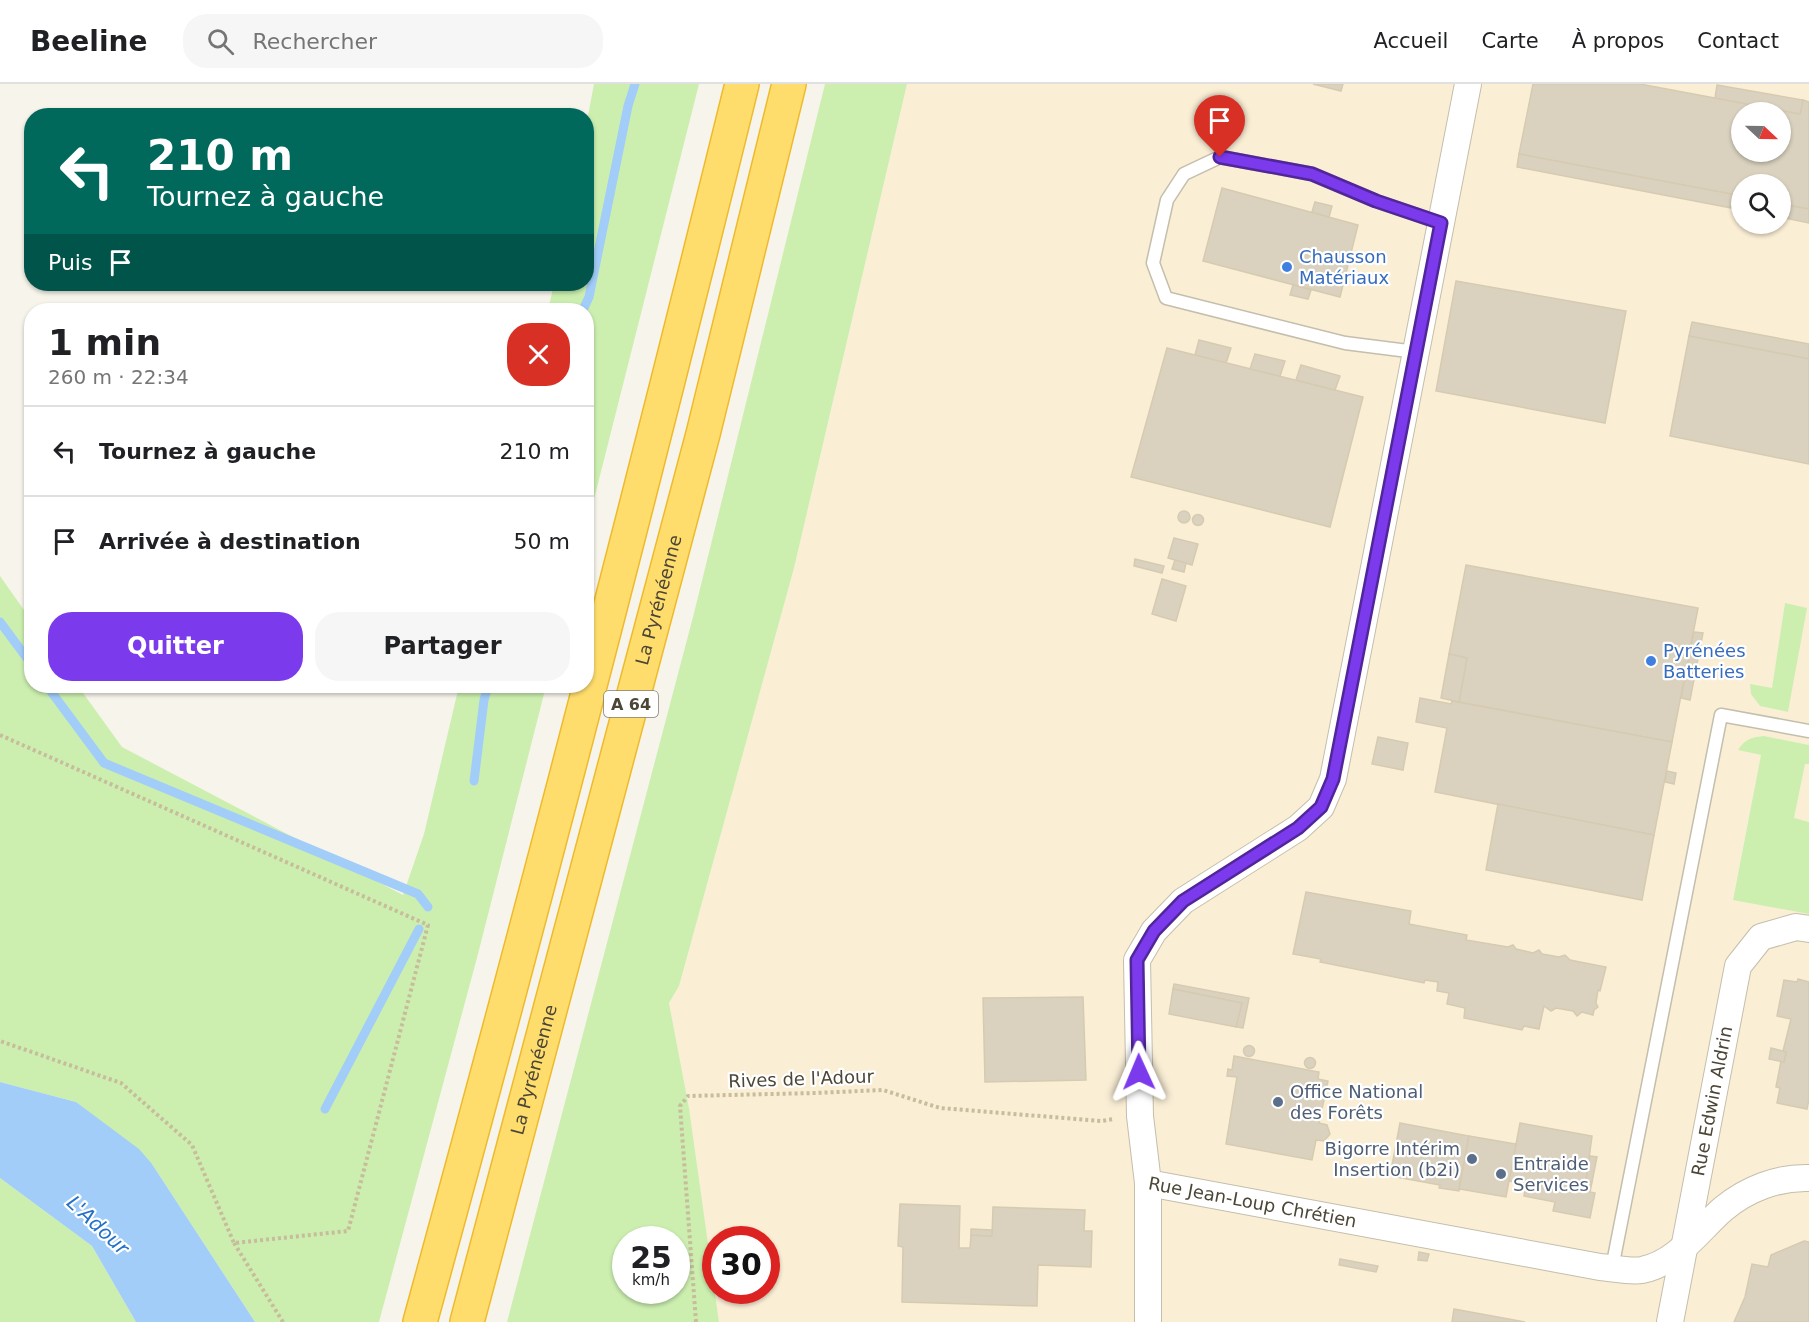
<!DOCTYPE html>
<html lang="fr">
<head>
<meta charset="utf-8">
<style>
	body { margin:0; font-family:"DejaVu Sans",sans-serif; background:#f6f6f6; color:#202124; height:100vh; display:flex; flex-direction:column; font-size:22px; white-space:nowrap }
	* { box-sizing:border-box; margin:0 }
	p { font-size:20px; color:#757577 }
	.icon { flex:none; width:33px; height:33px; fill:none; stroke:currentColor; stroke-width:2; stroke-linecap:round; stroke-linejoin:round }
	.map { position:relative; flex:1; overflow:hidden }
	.details { position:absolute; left:24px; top:219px; width:570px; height:390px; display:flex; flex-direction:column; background:#fff; border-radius:24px; box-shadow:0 2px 4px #0004 }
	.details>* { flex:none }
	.guide { position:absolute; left:24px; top:24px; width:570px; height:183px; border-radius:24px; box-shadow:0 2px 4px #0004; background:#00695c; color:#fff; overflow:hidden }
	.needle { width:39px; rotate:112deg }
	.buttons { position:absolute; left:1731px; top:18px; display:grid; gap:12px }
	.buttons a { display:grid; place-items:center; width:60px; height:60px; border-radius:50%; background:#fff; box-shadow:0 2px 4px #0004; font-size:30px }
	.speed { position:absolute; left:612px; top:1142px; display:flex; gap:12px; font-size:30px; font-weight:700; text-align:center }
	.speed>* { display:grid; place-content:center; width:78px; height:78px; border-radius:50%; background:#fff; box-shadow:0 2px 4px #0004; line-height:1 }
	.speed small { font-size:15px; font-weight:400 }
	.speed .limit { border:9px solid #d22; background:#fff; color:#111 }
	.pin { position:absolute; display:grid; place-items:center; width:51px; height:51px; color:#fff; margin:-62px -26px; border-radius:50% 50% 50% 0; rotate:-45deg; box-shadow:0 0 6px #0007 }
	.pin .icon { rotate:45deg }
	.me { position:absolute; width:66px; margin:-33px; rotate:359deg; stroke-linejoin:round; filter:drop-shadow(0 0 4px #0008) }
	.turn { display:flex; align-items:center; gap:21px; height:126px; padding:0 24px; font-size:27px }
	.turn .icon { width:78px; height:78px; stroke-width:2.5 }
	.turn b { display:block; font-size:42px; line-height:51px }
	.then { display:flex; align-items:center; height:57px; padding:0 24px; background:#0003; gap:12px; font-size:22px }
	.round { display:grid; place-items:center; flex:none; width:63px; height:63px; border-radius:24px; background:#f6f6f6 }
	.head { display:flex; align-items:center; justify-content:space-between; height:102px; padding:0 24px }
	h1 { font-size:36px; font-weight:700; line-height:45px }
	.action { display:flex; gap:12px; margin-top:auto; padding:12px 24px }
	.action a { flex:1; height:69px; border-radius:24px; background:#7c3aed; color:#fff; font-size:24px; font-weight:700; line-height:69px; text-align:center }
	.action a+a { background:#f6f6f6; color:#202124 }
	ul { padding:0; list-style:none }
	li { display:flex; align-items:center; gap:18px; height:90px; padding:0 24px; border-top:2px solid #e0e0e0 }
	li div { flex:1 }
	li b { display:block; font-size:22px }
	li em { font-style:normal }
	header { display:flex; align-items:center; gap:36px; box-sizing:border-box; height:84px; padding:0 30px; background:#fff; border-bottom:2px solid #e0e0e0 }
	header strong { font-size:28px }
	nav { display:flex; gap:33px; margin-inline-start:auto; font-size:21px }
	.search { width:420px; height:54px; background:#f6f6f6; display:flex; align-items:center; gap:15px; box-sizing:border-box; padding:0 21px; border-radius:24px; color:#757577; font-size:22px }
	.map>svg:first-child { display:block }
	.commercial { fill:#faeed5; fill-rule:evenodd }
	.green { fill:#ccefb0; fill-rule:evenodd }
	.water { fill:#a2cdf8 }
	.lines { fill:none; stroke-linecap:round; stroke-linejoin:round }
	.stream { stroke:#a2cdf8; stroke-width:9 }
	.building { fill:#dad2bf; stroke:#d6cbb1; stroke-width:1.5; fill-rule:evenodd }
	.service-casing { stroke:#c4beac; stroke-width:15 }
	.minor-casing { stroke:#c4beac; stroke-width:28 }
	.motorway-casing { stroke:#eeba2d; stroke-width:36 }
	.path { stroke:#c7bc9b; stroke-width:4; stroke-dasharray:3 3; stroke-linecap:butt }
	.service { stroke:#fff; stroke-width:12 }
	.minor { stroke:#fff; stroke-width:26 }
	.motorway { stroke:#ffdd6d; stroke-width:33 }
	.route-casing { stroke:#51269a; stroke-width:15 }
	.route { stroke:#7c3aed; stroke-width:10 }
	.shop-dot { fill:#3f7fe0; stroke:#fff; stroke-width:2 }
	.service-dot { fill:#5c6f8a; stroke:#fff; stroke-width:2 }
	.labels { text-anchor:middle; stroke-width:4.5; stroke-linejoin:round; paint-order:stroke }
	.shield { fill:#fff; stroke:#827e73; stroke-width:1.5 }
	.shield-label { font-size:16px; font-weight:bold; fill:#4c4637 }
	.shop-label { font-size:18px; fill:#366cbe; stroke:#fff; text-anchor:start }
	.street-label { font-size:18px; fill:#4c4637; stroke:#fff }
	.service-label { font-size:18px; fill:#4e5e75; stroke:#fff; text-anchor:start }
	.water-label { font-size:20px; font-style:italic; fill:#2371c6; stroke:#fff }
</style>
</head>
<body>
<header>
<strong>Beeline</strong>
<div class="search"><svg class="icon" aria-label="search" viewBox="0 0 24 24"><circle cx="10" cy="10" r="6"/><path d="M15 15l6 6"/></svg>Rechercher</div>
<nav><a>Accueil</a><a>Carte</a><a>À propos</a><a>Contact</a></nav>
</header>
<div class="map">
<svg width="1809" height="1238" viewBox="0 0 1809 1238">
	<rect width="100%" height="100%" fill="#f7f4eb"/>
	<g class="commercial">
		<path d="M907 0H1809V661L1764 652 1757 653 1739 666 1761 671 1733 815 1809 830V1238H719L689 1024 669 919 679 902 794 484ZM1742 28H1780V68H1742ZM1742 100H1780V140H1742ZM1785 520 1806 524 1788 628 1760 622 1751 601 1772 605ZM716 1155H766V1206H716Z"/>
		<path d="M1805 680H1809V738L1794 734Z"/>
	</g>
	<g class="green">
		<path d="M594 0H699L587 443 586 226H548L554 200H586V42Z"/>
		<path d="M825 0H907L794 484 679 902 669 919 689 1024 719 1238H507L693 533ZM626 1155H676V1206H626Z"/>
		<path d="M0 492 31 536 32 602H78L122 663 403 811 424 750 459 602H546L478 870 379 1238H255L152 1080 76 1018 0 998Z"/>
		<path d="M1785 519 1807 524 1788 628 1760 622 1751 610 1750 600 1772 604Z"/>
		<path d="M1764 652 1809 661V680H1805L1794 734 1809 738V830L1733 816 1761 671 1738 666C1745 655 1752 653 1764 652Z"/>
		<path d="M0 1094 92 1162 136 1238H0Z"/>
	</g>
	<path class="water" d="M0 998 76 1018 139 1065 152 1080 255 1238H136L92 1162 0 1094Z"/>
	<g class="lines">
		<g class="stream">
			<path d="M583 226 589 213 628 22 635 0"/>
			<path d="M0 538 32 581"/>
			<path d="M47 602 104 679 418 810 428 823"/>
			<path d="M474 697 484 616 488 602"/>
			<path d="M325 1025 419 845"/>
		</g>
	</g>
	<g class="building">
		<path d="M1313 0H1343L1341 7Z"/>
		<path d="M1533 0H1640L1800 30 1803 16 1809 18V125L1780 120V100H1742V112L1519 70ZM1742 28H1780V68H1742Z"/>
		<path d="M1717 1 1803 16 1800 30 1715 14Z"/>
		<path d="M1519 70 1742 112V126L1517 83Z"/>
		<path d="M1222 104 1358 141 1340 213 1203 177Z"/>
		<path d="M1315 118 1332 122 1329 133 1312 128Z"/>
		<path d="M1780 120 1809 125V139L1780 133Z"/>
		<path d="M1456 197 1626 227 1605 339 1436 307Z"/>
		<path d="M1293 201 1311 206 1308 215 1290 211Z"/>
		<path d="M1692 238 1809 260V275L1689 252Z"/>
		<path d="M1689 252 1809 275V380L1670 352Z"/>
		<path d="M1199 256 1231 264 1226 279 1195 271Z"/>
		<path d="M1167 264 1363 313 1330 443 1131 393Z"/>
		<path d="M1255 270 1285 277 1280 292 1250 285Z"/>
		<path d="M1301 281 1340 292 1335 306 1296 296Z"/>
		<circle cx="1184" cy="433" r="6"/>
		<circle cx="1198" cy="436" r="5.5"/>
		<path d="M1174 454 1198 460 1192 481 1168 474Z"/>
		<path d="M1135 475 1164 482 1162 489 1134 482Z"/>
		<path d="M1175 476 1186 479 1184 488 1172 485Z"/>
		<path d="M1466 481 1698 524 1672 658 1459 618 1467 574 1449 570Z"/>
		<path d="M1162 495 1186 502 1176 537 1152 530Z"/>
		<path d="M1694 548 1703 549 1690 616 1681 614Z"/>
		<path d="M1449 570 1467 574 1459 618 1441 614Z"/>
		<path d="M1420 614 1451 620 1452 617 1672 658 1654 751 1435 708 1447 644 1416 638Z"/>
		<path d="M1378 653 1408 659 1403 686 1372 680Z"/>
		<path d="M1667 687 1676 689 1674 700 1665 698Z"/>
		<path d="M1498 720 1654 751 1642 816 1486 786Z"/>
		<path d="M1306 808 1411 827 1409 840 1467 851 1466 856 1508 863 1513 861 1516 865 1533 869 1539 866 1542 870 1559 873 1565 871 1570 876 1606 883 1600 907 1598 906 1596 919 1598 923 1594 926 1593 931 1582 928 1577 932 1573 927 1556 924 1551 927 1544 922 1539 945 1524 942 1522 946 1464 934 1465 924 1447 920 1449 909 1437 907 1438 898 1425 896 1424 899 1320 878 1321 875 1293 870Z"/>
		<path d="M1798 895 1809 898V1015L1807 1025 1777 1019 1780 1004 1776 1003 1781 977 1784 978 1786 968 1783 967 1791 935 1777 932 1784 896 1797 898Z"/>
		<path d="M1174 900 1249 914 1243 944 1236 943 1242 919 1173 905Z"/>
		<path d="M1173 905 1242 919 1236 943 1169 930Z"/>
		<path d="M1083 913 1086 996 985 998 983 914Z"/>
		<circle cx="1249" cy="967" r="5.5"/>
		<path d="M1771 964 1786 968 1784 978 1769 975Z"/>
		<path d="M1234 972 1319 988 1318 995 1328 997 1319 1039 1327 1041 1330 1050 1324 1057 1316 1056 1312 1076 1226 1060 1237 993 1227 992 1228 985 1232 986Z"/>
		<circle cx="1310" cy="979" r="5.5"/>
		<path d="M1400 1039 1469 1052 1459 1107 1439 1104 1440 1101 1390 1092Z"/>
		<path d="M1520 1039 1592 1052 1586 1097 1592 1098 1590 1108 1595 1109 1590 1134 1553 1127 1555 1118 1524 1112 1526 1101 1509 1097Z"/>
		<path d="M1469 1052 1516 1060 1506 1113 1459 1105Z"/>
		<path d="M1590 1072 1597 1073 1592 1098 1586 1097Z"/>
		<path d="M900 1120 960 1122 959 1164H970L971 1151 992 1152 993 1123 1085 1126 1084 1147H1092L1091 1183 1038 1181 1037 1222 902 1218 903 1163 898 1162Z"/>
		<path d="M971 1145 992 1146V1152L971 1151Z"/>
		<path d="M1804 1157 1809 1158V1238H1734L1745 1213 1752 1180 1768 1183 1771 1171Z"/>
		<path d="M1419 1168 1429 1170 1427 1177 1418 1176Z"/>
		<path d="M1340 1175 1378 1182 1376 1188 1339 1181Z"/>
		<path d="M1454 1225 1525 1238H1452Z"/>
	</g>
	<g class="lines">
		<defs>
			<g id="service">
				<path d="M1416 268 1345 259 1166 214 1153 179 1167 116 1184 90 1220 73 1312 90 1376 117 1441 139"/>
				<path d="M1612 1184 1721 631 1809 647"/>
			</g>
			<g id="minor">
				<path id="s1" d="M1468 0 1333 695 1321 723 1298 744 1183 817 1154 847 1137 876 1140 1032 1148 1099 1600 1183C1613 1184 1630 1188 1642 1186 1677 1179 1698 1147 1723 1125 1747 1105 1778 1093 1809 1094"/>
				<path d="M1148 1099V1238"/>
				<path id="s2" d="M1670 1238 1738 882 1761 853 1796 843 1809 845"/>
			</g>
			<g id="motorway">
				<path d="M420 1238C533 827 640 414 742 0"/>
				<path id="s3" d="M467 1238 703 350 789 0"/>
			</g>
		</defs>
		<use href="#service" class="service-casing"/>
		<use href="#minor" class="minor-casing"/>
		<use href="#motorway" class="motorway-casing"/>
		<g class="path">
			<path d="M0 651 428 841 348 1147 234 1159 192 1061 121 999 0 957"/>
			<path d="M234 1159 283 1238"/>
			<path d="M696 1238 680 1022 688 1012 815 1009 883 1006 940 1024 1101 1037 1114 1035"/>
		</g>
		<use href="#service" class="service"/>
		<use href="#minor" class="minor"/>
		<use href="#motorway" class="motorway"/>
	</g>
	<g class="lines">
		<defs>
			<path id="route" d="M1139 988 1137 876 1154 847 1183 817 1298 744 1321 723 1333 695 1441 139 1376 117 1312 90 1220 73"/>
		</defs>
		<use href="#route" class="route-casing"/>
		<use href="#route" class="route"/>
	</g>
	<g class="shop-dot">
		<circle cx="1287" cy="183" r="6"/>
		<circle cx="1651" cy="577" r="6"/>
	</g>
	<g class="service-dot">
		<circle cx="1278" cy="1018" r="6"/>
		<circle cx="1472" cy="1075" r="6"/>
		<circle cx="1501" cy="1090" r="6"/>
	</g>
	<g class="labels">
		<rect class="shield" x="604" y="607" width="54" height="26" rx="4.5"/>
		<g class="shield-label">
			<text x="631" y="626">A 64</text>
		</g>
		<g class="shop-label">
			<text x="1299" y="179">Chausson<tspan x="1299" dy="21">Matériaux</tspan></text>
			<text x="1663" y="573">Pyrénées<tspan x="1663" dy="21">Batteries</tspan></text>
		</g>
		<g class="street-label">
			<text dy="6" stroke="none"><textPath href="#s3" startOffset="747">La Pyrénéenne</textPath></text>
			<text dy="6" stroke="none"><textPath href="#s3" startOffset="261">La Pyrénéenne</textPath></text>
			<text transform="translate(801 995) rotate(-2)" y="6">Rives de l'Adour</text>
			<text dy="6" stroke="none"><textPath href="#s2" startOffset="225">Rue Edwin Aldrin</textPath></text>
			<text dy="6" stroke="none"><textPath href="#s1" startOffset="1311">Rue Jean-Loup Chrétien</textPath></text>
		</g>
		<g class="service-label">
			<text x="1290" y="1014">Office National<tspan x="1290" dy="21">des Forêts</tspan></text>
			<text x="1460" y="1071" text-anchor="end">Bigorre Intérim<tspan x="1460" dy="21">Insertion (b2i)</tspan></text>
			<text x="1513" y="1086">Entraide<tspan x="1513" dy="21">Services</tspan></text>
		</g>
		<g class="water-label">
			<text transform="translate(98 1141) rotate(43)" y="7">L'Adour</text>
		</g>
	</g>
</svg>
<div class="buttons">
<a><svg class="needle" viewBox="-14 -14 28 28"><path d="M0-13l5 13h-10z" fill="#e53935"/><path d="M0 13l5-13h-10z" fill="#757577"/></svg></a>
<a><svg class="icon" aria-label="search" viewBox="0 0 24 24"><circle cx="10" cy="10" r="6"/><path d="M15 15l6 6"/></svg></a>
</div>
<div class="speed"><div>25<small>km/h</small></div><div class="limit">30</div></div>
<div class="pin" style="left:1220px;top:73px;background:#d93025"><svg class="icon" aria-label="arrive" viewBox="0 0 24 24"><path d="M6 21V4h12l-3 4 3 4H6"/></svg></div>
<svg class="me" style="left:1139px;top:988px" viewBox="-20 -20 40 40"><path d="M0-17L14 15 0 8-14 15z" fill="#7c3aed" stroke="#fff" stroke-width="4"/></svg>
<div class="guide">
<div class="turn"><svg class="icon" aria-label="left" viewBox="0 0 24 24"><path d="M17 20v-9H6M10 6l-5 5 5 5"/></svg><div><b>210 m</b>Tournez à gauche</div></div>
<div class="then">Puis<svg class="icon" aria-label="arrive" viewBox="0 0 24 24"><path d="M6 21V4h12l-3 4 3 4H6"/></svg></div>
</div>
<section class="details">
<div class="head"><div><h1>1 min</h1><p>260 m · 22:34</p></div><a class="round" style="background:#d93025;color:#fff"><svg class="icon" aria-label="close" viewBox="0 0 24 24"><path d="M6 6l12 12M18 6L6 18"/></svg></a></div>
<ul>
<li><svg class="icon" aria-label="left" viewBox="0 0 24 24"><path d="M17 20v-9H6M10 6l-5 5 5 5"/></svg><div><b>Tournez à gauche</b></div><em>210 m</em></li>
<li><svg class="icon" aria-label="arrive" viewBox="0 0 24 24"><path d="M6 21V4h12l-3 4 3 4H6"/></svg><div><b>Arrivée à destination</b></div><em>50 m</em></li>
</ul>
<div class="action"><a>Quitter</a><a>Partager</a></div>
</section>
</div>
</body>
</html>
